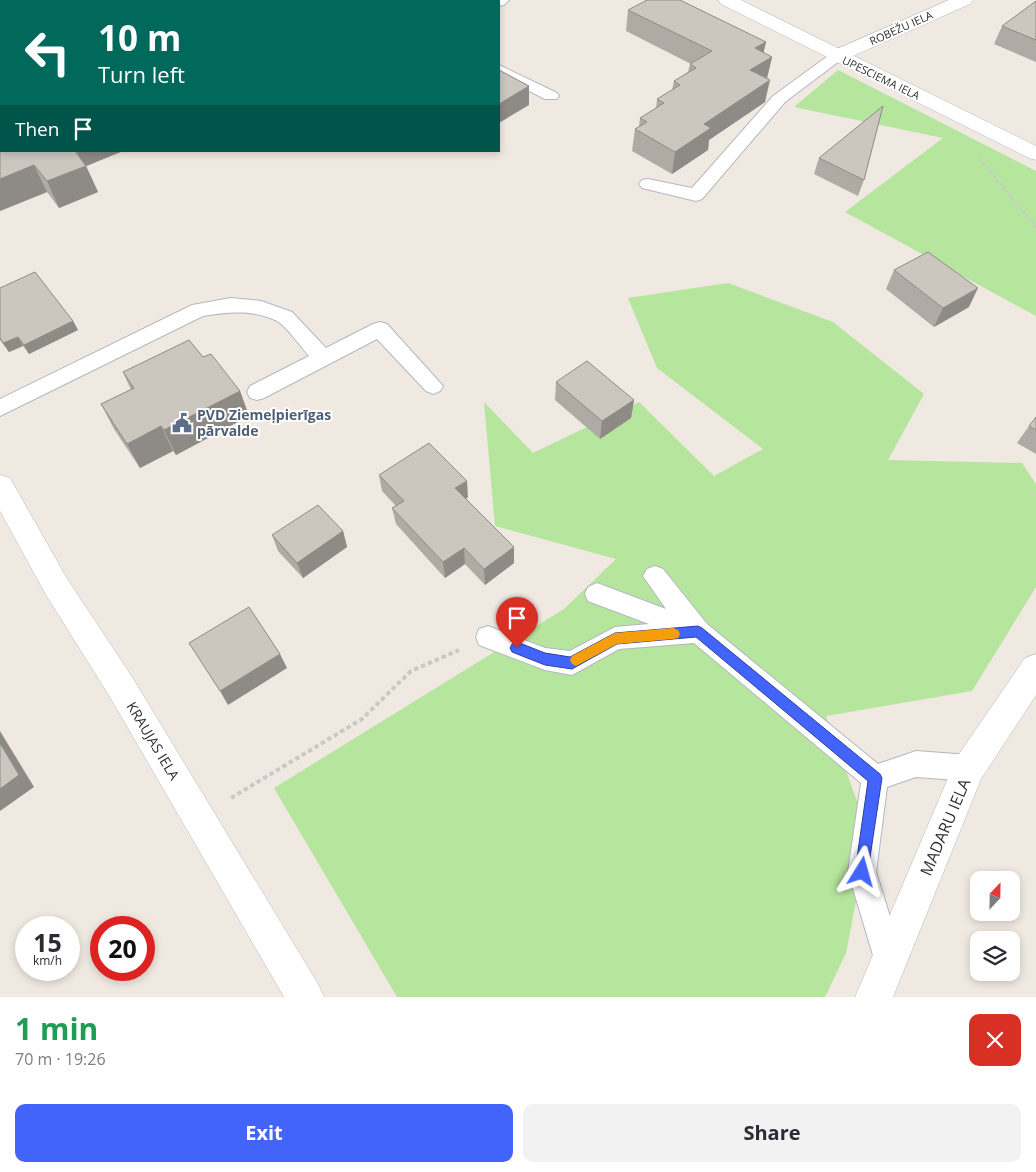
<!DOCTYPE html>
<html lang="en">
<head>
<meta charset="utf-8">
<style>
	body { margin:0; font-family:"Open Sans",sans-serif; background:#f2f2f3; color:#2b2b33; height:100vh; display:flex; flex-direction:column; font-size:19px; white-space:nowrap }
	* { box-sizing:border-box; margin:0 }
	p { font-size:16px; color:#7c7c81 }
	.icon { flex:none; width:28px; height:28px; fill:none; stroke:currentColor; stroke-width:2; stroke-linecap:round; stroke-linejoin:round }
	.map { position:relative; height:997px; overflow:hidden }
	.sheet { display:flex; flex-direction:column; background:#fff; flex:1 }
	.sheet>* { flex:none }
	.guide { position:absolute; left:0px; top:0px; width:500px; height:152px; box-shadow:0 2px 8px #0003; background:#00695c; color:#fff; overflow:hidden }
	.needle { width:32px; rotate:22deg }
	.tools { position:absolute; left:970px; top:871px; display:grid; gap:10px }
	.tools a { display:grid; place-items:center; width:50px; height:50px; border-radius:10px; background:#fff; box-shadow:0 2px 8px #0003; font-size:25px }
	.speed { position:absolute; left:15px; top:916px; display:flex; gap:10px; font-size:25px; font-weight:700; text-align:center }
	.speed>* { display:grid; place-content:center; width:65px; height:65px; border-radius:50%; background:#fff; box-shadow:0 2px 8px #0003; line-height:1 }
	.speed small { font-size:12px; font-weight:400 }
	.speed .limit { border:8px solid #d22; background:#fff; color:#111 }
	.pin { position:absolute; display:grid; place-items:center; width:42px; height:42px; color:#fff; margin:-51px -21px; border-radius:50% 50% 50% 0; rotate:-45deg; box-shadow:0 0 5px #0007 }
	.pin .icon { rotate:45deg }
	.me { position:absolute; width:55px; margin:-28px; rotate:8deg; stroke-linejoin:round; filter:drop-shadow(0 0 4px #0008) }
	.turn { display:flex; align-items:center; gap:18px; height:105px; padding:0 15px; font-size:22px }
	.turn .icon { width:65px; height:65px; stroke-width:2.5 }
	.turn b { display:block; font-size:35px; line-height:42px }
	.then { display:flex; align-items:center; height:48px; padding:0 15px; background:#0003; gap:10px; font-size:19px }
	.round { display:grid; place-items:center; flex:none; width:52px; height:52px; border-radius:10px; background:#f2f2f3 }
	.head { display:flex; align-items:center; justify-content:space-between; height:85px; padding:0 15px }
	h1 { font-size:30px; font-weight:700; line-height:38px; color:#1e9e55 }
	.cta { display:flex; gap:10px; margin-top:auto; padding:10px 15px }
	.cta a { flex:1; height:58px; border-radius:10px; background:#4264fb; color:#fff; font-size:20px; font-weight:700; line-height:58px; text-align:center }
	.cta a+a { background:#f2f2f3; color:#2b2b33 }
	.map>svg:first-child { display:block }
	.green { fill:#b6e59e }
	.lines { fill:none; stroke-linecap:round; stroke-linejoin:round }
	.lane-casing { stroke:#b4b7c1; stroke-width:2 }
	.street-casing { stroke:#b4b7c1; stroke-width:1 }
	.secondary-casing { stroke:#b4b7c1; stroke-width:1 }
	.path-far1 { stroke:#c9c9c9; stroke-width:2.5; stroke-dasharray:2.5 2; stroke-linecap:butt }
	.path { stroke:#c9c9c9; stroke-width:4; stroke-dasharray:4.5 3; stroke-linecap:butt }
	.lane { fill:#fff; fill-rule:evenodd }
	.street { fill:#fff; fill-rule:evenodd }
	.secondary { fill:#fff; fill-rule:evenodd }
	.wall { fill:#afaba4 }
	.shaded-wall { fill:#8e8b86 }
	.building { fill:#cbc7bf; stroke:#8e8b86 }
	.route { fill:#4264fb; stroke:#2b41a3 }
	.slow { fill:#f59e0b }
	.labels { text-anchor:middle; stroke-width:4; stroke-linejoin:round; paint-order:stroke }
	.far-street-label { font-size:11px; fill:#2e2e2e; stroke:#fff }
	.service-label { font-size:14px; font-weight:bold; fill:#4e5e75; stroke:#fff; text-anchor:start }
	.street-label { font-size:14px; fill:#2e2e2e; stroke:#fff }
	.near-street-label { font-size:16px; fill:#2e2e2e; stroke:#fff }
</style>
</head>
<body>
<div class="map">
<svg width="1036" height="997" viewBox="0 0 1036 997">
	<rect width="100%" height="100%" fill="#efe9e1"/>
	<g class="green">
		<path d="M838 70 1036 171V316L845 212 943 138 794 107Z"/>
		<path d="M728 283 833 322 924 394 888 460 1022 463 1036 484V587L972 691 826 716 869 834 846 953 825 997H397L274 788 564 609 616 559 495 526 484 402 533 453 639 402 714 476 763 449 657 368 628 298Z"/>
	</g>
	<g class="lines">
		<defs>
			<g id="lane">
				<path d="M373 0H389V1H374Z"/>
				<path d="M493 0H509L504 5 499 6V1H492Z"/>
				<path d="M837 51 842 53 845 56 842 59 785 102 702 199 696 201 642 188 639 184 642 180 648 179 692 188 773 96 832 53Z"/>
				<path d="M499 65 557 93 559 96 557 99H545L499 76Z"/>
				<path d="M231 298 261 301 292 312 326 348 373 324 380 322 387 324 443 386 440 391 433 394 426 391 377 339 264 398 257 400 250 398 247 392 250 386 309 356C301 347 287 327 277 321 254 309 227 312 203 316L0 416V399L192 305Z"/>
				<path d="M655 566 663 569 707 624 878 764 916 751 969 755 979 759 982 768 979 777 969 781 916 777 887 787 876 872 904 961 900 972 889 976 878 972 848 872 861 783 694 643 619 649 572 675 545 670 479 645 476 637 479 629 488 626 545 648 570 651 615 627 649 624 588 601 585 594 588 587 597 583 666 609 643 576 647 569Z"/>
			</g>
			<g id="street">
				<path d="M949 0H973L970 4 844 60 837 62 830 60 828 56 830 52Z"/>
				<path d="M0 475 10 478 66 577 132 677 318 984 324 997H284L110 697 46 595 0 511Z"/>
				<path d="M1036 654V695L981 779 893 997H855L957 757 1025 658Z"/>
			</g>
			<path id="secondary" d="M718 0H741L1036 146V160L1029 158 721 4Z"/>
		</defs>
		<use href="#lane" class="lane-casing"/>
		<use href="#street" class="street-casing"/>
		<use href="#secondary" class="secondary-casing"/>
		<path class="path-far1" d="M980 159 1036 227"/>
		<path class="path" d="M231 798 362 719 411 671 459 650"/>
		<use href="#lane" class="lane"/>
		<use href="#street" class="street"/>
		<use href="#secondary" class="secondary"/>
	</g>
	<g class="wall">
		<path d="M86 0H176L174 1H86Z"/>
		<path d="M283 0H368L370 1H285Z"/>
		<path d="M1036 1V62L994 44 1002 26Z"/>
		<path d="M628 10 766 42 763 53 772 57 767 78 765 102 709 140 708 150 672 174 632 151 635 129 639 127 640 118 656 108 657 99 672 90 674 81 688 72 690 64H691L626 31Z"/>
		<path d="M0 145 1 151H123L86 166 98 192 59 208 47 192 0 211Z"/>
		<path d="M819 158 864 180 858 196 814 174Z"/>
		<path d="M894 270 969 307 934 327 886 289Z"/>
		<path d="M0 288 73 321 78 330 29 354 23 346 9 352 0 340Z"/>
		<path d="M203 357 240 391 249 416 176 455 173 451 140 468 114 429 101 404 131 390 123 372Z"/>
		<path d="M556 382 634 400 631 418 600 439 555 400Z"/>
		<path d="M1036 417V454L1017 443 1029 426Z"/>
		<path d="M379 475 468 497 466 499 514 547V563L485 585 465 564 445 578 396 524 392 508 396 506 382 491Z"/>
		<path d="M343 531 347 547 303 578 278 551 272 535Z"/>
	</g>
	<g class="shaded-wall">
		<path d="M146 0H176L174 1H144Z"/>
		<path d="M766 42 761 63 755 48Z"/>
		<path d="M772 57 767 78 746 91 750 70Z"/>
		<path d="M770 80 765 102 709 140 708 150 672 174 675 152 704 124Z"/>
		<path d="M529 86V105L499 123V104Z"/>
		<path d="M77 151H123L84 167Z"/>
		<path d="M34 165 47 192 0 211V179Z"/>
		<path d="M86 166 98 192 59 208 47 181Z"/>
		<path d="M978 288 969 307 934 327 943 308Z"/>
		<path d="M73 321 78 330 29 354 24 345Z"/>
		<path d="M18 337 23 346 9 352 3 343Z"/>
		<path d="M240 391 249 416 176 455 164 430Z"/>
		<path d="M634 400 631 418 600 439 602 421Z"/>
		<path d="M161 426 173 451 140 468 127 444Z"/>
		<path d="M467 481 468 497 457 505 455 488Z"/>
		<path d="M343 531 347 547 303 578 297 563Z"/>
		<path d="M514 547V563L485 585 484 569Z"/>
		<path d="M464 548 465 564 445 578 443 562Z"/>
		<path d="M280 654 287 668 228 705 220 691Z"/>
		<path d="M0 731 34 787 0 811Z"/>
	</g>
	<g class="building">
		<path d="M106 0H146L144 1H109Z"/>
		<path d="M299 0H368L370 1H301Z"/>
		<path d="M647 0H680L766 42 755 48 772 57 750 70 770 80 704 124 711 128 675 152 635 129 647 122 640 118 664 103 657 99 680 85 674 81 696 68 690 64 712 51 628 10Z"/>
		<path d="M1036 1V40L1002 26Z"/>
		<path d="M499 70 529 86 499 104Z"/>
		<path d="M883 106 864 180 819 158Z"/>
		<path d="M0 145H1V151H75L86 166 47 181 34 165 0 179Z"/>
		<path d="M928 252 978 288 943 308 894 270Z"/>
		<path d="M35 272 73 321 24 345 18 337 3 343 0 338V288Z"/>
		<path d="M189 340 203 357 211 354 240 391 164 430 161 426 127 444 101 404 134 388 123 372Z"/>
		<path d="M587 361 634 400 602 421 556 382Z"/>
		<path d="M1036 417V430L1029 426Z"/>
		<path d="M429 443 467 481 455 488 514 547 484 569 464 548 443 562 392 508 404 501 379 475Z"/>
		<path d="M318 505 343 531 297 563 272 535Z"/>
		<path d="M249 607 280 654 220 691 189 643Z"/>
		<path d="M0 743 19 775 0 789Z"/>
	</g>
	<path class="route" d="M698 626 702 628 880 774 882 778 867 877 862 879 857 877 855 872 868 781 696 637 617 644 572 669 545 665 512 652 510 648 512 644 517 642 545 653 570 657 615 633Z"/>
	<path class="slow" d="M673 628 678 630 680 634 678 638 673 639 617 644 576 666 572 664 570 660 572 656 615 633Z"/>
	<defs>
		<symbol id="civic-bare" viewBox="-9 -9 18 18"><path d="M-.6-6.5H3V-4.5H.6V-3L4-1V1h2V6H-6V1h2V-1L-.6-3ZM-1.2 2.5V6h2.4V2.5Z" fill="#5c6f8a" stroke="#fff" stroke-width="2.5" paint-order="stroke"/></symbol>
	</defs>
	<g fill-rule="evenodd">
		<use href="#civic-bare" x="168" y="409" width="28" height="28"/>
	</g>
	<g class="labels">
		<g class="far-street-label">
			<text transform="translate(901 28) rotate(-24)" y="4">ROBEŽU IELA</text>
			<text transform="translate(881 78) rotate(26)" y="4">UPESCIEMA IELA</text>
		</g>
		<g class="service-label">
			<text x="197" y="420">PVD Ziemeļpierīgas<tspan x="197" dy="16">pārvalde</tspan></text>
		</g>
		<g class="street-label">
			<text transform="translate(153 741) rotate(59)" y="5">KRAUJAS IELA</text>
		</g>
		<g class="near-street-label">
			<text transform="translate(945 827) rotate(-67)" y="6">MADARU IELA</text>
		</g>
	</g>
</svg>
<div class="tools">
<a><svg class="needle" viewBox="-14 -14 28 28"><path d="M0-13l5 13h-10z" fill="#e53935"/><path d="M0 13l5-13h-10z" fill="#7c7c81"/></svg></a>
<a><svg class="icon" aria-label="layers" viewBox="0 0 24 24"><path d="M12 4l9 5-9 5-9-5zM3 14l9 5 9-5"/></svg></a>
</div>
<div class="speed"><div>15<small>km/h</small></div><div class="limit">20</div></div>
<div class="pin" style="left:517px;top:648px;background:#d93025"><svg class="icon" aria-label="arrive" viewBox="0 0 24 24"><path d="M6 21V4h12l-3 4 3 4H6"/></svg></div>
<svg class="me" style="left:862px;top:872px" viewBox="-20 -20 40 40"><path d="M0-17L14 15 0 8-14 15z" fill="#4264fb" stroke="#fff" stroke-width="4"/></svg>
<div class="guide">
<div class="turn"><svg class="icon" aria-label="left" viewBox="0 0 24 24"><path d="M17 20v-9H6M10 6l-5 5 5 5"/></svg><div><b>10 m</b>Turn left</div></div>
<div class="then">Then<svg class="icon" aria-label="arrive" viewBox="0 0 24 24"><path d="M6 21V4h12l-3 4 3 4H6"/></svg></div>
</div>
</div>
<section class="sheet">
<div class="head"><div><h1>1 min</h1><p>70 m · 19:26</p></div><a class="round" style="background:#d93025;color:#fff"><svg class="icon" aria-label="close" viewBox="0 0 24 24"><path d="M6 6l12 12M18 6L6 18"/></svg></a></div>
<div class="cta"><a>Exit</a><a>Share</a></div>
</section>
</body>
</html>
